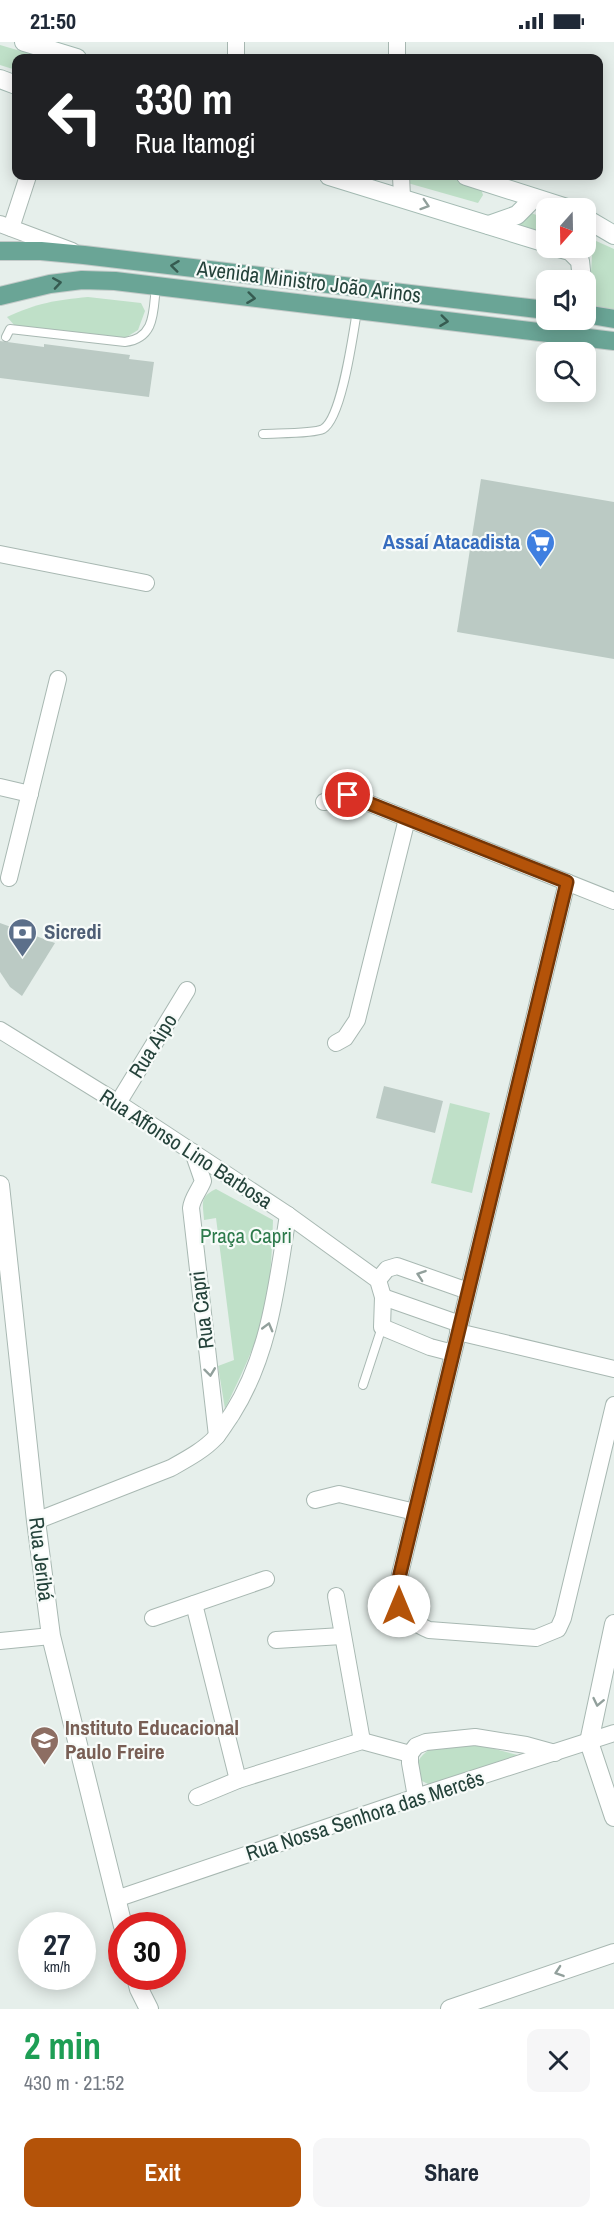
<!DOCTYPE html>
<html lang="en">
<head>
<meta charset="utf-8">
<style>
	body { margin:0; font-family:"Archivo Narrow",sans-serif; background:#f6f6f7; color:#1f2937; height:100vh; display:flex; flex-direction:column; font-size:22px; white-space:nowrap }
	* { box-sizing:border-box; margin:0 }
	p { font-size:20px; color:#747a83 }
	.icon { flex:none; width:33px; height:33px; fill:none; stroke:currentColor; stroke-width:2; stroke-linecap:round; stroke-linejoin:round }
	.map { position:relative; height:1967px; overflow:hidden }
	.sheet { display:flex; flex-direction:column; background:#fff; flex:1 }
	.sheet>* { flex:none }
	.guide { position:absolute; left:12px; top:12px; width:591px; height:126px; border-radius:12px; box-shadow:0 3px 15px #0003; background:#202124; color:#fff; overflow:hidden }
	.needle { width:39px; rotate:200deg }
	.buttons { position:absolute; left:536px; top:156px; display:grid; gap:12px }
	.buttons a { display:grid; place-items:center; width:60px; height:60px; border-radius:12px; background:#fff; box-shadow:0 3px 15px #0003; font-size:30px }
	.speed { position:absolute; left:18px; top:1870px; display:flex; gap:12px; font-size:30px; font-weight:700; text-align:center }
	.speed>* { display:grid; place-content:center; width:78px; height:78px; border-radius:50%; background:#fff; box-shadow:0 3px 15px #0003; line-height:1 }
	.speed small { font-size:15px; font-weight:400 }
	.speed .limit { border:9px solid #d22; background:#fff; color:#111 }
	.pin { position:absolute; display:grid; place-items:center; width:51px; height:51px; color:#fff; margin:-26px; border:3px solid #fff; border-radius:50%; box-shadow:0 2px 6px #0007 }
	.me { position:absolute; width:66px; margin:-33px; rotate:0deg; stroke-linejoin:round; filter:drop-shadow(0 0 4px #0008) }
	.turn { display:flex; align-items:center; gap:21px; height:126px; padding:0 24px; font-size:27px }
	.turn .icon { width:78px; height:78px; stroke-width:2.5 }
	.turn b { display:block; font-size:42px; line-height:51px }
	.round { display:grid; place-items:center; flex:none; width:63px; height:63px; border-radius:12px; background:#f6f6f7 }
	.head { display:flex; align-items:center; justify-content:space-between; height:102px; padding:0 24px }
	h1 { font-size:36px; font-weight:800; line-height:45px; color:#1e9e55 }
	.primary-button { display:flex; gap:12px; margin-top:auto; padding:12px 24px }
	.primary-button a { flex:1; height:69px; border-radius:12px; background:#b45309; color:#fff; font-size:24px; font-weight:800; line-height:69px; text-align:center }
	.primary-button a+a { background:#f6f6f7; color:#1f2937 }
	.status { display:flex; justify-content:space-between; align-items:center; height:42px; padding:0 30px; background:#fff; direction:ltr }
	.status svg { height:16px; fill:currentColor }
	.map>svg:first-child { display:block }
	.green { fill:#bfe0c8 }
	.building { fill:#bbcac4 }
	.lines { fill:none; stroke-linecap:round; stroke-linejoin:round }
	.service-casing { stroke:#a8b8b2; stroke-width:10 }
	.minor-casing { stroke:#a8b8b2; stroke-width:18 }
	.tertiary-casing { stroke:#a8b8b2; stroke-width:20 }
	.secondary-casing { stroke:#a4bbb3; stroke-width:20 }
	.primary-casing { stroke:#c2cac8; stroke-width:20 }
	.service { stroke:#fff; stroke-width:8 }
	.minor { stroke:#fff; stroke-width:16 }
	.tertiary { stroke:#fff; stroke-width:18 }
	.secondary { stroke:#fff; stroke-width:18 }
	.primary { stroke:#6aa596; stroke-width:18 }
	.oneway { stroke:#92a09c }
	.oneway2 { stroke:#365b51 }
	.route-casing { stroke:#753606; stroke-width:15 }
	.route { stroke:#b45309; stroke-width:10 }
	.labels { text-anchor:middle; stroke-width:4.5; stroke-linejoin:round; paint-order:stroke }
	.street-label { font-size:21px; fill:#24423a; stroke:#f7fbf9 }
	.shop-label { font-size:21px; font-weight:bold; fill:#366cbe; stroke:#f7fbf9; text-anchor:end }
	.service-label { font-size:21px; font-weight:bold; fill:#4e5e75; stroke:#f7fbf9; text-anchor:start }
	.park-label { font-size:21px; fill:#2d7a4b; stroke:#f7fbf9 }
	.education-label { font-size:21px; font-weight:bold; fill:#785e54; stroke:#f7fbf9; text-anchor:start }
</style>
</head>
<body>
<div class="status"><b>21:50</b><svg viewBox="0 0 49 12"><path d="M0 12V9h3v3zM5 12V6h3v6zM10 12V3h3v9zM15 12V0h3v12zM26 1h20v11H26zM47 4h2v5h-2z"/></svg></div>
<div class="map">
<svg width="614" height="1967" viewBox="0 0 614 1967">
	<rect width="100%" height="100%" fill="#e6efeb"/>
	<g class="green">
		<path d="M0 3 41 15 16 16V28L0 23Z"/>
		<path d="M383 134H444L480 144 483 153 478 161Z"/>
		<path d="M529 170 546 177V193L512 182Z"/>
		<path d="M585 194 614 207V268L589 264 592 214 585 205Z"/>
		<path d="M88 255 141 261 145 269 138 288 125 296 16 285 7 275C37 261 56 258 88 255Z"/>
		<path d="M450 1061 490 1071 472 1151 431 1141Z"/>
		<path d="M216 1147 273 1178C272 1208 271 1238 265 1267 257 1302 240 1335 225 1367L218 1324 234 1318 216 1176 204 1178C203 1161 199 1155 216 1147Z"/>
		<path d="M438 1703H480L525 1715 430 1743 420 1738C412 1719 422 1711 438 1703Z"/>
	</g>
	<g class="building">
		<path d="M0 299 44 305V302L130 313 129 317 154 320 149 355 0 336Z"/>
		<path d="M481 437 614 460V617L457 590Z"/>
		<path d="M0 881 55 901 22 954 10 945 0 930Z"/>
		<path d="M384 1044 443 1059 435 1091 376 1076Z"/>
	</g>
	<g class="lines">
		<defs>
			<g id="service">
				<path d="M6 295 10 287 125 300C156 296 153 269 156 244"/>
				<path d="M263 392C276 391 313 392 323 387 342 376 353 292 357 269"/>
				<path d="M363 1343 382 1285"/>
			</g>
			<g id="minor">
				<path d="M236 0V16"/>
				<path d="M397 0V16"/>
				<path d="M401 134 402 155"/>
				<path d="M0 182 72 209"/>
				<path d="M11 186 28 134"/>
				<path d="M0 512 146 541"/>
				<path d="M0 745 30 752"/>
				<path d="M324 760 348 753 614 859"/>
				<path d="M9 836 58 637"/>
				<path d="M567 840 400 1532C395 1562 401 1576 429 1588L536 1596 558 1587 563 1576 614 1363"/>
				<path d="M0 988 118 1061 288 1173 378 1238 383 1255 382 1285 430 1305 453 1311"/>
				<path d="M336 1001 345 996 357 978 407 777"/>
				<path d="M118 1061 187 948"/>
				<path d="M193 1110 203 1139C199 1149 192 1156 191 1166L217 1394"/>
				<path d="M378 1238 387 1227 397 1224 468 1249"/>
				<path d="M383 1255 460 1282"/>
				<path d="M458 1290 614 1327"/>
				<path d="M315 1458 339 1452 415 1470"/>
				<path d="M36 1479 171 1426C187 1417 204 1408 216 1395 222 1388 227 1379 232 1372 270 1312 277 1242 288 1173"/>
				<path d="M336 1554 362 1699"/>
				<path d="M194 1562 238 1738"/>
				<path d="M153 1576 266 1537"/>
				<path d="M276 1598 342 1594"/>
				<path d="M0 1599 51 1594"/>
				<path d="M197 1755 238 1738 362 1699 410 1712"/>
				<path d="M416 1755 410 1721V1712L416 1704 426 1700 475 1695 526 1703 555 1711"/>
				<path d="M116 1857 416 1755 614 1691"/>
			</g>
			<g id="tertiary">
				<path d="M0 1143 36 1479 51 1594 123 1884"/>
				<path d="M614 1582 589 1700 614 1775"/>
				<path d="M136 1935 139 1947 149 1967"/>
				<path d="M450 1967 614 1911"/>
			</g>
			<g id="secondary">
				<path d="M24 0 77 16"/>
				<path d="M0 37 16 43"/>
				<path d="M329 134 546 201"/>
				<path d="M466 134 567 166"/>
				<path d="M585 176 614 193"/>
				<path d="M489 183 517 173 534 156"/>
				<path d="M559 206 570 209 580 219 582 238"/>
			</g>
			<g id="primary">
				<path d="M0 209H41L84 213 546 268"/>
				<path d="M0 254 50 242 82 238 115 239 614 299"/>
				<path d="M585 272 614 277"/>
			</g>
		</defs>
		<use href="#service" class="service-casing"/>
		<use href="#minor" class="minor-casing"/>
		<use href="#tertiary" class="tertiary-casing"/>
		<use href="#secondary" class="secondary-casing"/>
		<use href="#primary" class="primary-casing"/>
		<use href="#service" class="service"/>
		<use href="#minor" class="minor"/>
		<use href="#tertiary" class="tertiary"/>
		<use href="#secondary" class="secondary"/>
		<use href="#primary" class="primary"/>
	</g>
	<defs><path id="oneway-chevron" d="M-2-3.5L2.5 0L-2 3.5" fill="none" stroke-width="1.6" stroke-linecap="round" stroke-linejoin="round" transform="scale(1.5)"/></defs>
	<g class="oneway">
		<use href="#oneway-chevron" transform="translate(425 163) rotate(18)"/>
		<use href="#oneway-chevron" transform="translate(421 1233) rotate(-161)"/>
		<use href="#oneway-chevron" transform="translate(268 1285) rotate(-75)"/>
		<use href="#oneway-chevron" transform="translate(210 1330) rotate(83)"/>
		<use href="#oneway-chevron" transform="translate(598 1660) rotate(102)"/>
		<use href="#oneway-chevron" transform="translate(559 1930) rotate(161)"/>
	</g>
	<g class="oneway2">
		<use href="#oneway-chevron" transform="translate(175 224) rotate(-173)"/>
		<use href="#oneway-chevron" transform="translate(57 241) rotate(-9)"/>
		<use href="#oneway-chevron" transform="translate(251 256) rotate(7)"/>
		<use href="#oneway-chevron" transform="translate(444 279) rotate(7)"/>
	</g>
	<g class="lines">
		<defs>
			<path id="route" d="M348 753 567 840 400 1532 397 1548 399 1564"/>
		</defs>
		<use href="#route" class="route-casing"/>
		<use href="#route" class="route"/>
	</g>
	<defs>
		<symbol id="supermarket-pin" viewBox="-11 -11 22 30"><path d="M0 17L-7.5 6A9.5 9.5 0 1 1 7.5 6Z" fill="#3f7fe0" stroke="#f7fbf9"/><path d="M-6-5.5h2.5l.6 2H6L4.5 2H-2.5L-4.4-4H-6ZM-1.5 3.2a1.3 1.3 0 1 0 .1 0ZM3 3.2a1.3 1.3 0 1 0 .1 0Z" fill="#fff"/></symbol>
		<symbol id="bank-pin" viewBox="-11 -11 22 30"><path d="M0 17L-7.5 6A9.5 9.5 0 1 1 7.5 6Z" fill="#5c6f8a" stroke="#f7fbf9"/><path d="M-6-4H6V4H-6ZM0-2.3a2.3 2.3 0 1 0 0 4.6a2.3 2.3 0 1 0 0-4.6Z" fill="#fff"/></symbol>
		<symbol id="school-pin" viewBox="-11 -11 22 30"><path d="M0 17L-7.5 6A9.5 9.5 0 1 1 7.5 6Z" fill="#8d6e63" stroke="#f7fbf9"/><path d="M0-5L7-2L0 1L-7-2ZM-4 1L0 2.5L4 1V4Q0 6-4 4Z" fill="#fff"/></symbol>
	</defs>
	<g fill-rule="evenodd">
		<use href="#supermarket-pin" x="524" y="484" width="33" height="45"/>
		<use href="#bank-pin" x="6" y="874" width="33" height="45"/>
		<use href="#school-pin" x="28" y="1682" width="33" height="45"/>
	</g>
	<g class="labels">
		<g class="street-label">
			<text transform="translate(309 240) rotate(7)" y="7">Avenida Ministro João Arinos</text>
			<text transform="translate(153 1004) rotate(-58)" y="7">Rua Aipo</text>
			<text transform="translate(186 1107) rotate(33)" y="7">Rua Affonso Lino Barbosa</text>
			<text transform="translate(202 1268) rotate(-97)" y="7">Rua Capri</text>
			<text transform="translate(41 1517) rotate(83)" y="7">Rua Jeribá</text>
			<text transform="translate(365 1774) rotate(-18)" y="7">Rua Nossa Senhora das Mercês</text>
		</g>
		<g class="shop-label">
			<text x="520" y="507">Assaí Atacadista</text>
		</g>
		<g class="service-label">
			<text x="44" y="897">Sicredi</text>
		</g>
		<g class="park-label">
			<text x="246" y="1201">Praça Capri</text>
		</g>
		<g class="education-label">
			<text x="65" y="1693">Instituto Educacional<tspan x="65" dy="24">Paulo Freire</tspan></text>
		</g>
	</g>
</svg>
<div class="buttons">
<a><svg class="needle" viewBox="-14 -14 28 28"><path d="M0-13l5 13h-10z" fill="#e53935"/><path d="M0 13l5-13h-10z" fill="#747a83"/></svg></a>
<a><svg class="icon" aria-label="sound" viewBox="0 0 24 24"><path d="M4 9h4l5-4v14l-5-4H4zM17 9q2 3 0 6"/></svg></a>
<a><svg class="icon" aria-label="search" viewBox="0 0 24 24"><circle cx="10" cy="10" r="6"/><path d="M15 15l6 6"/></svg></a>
</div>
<div class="speed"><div>27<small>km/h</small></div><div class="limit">30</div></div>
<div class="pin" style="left:348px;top:753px;background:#d93025"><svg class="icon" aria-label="arrive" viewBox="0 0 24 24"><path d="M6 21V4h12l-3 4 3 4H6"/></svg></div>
<svg class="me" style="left:399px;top:1564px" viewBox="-20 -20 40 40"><circle r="19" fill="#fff"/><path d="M0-13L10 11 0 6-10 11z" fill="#b45309"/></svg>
<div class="guide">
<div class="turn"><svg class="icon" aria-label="left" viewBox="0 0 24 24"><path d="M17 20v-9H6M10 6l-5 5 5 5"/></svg><div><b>330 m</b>Rua Itamogi</div></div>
</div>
</div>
<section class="sheet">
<div class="head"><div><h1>2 min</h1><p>430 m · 21:52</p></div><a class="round"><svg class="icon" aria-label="close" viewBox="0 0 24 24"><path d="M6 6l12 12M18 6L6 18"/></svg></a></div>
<div class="primary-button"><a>Exit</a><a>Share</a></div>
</section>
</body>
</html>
